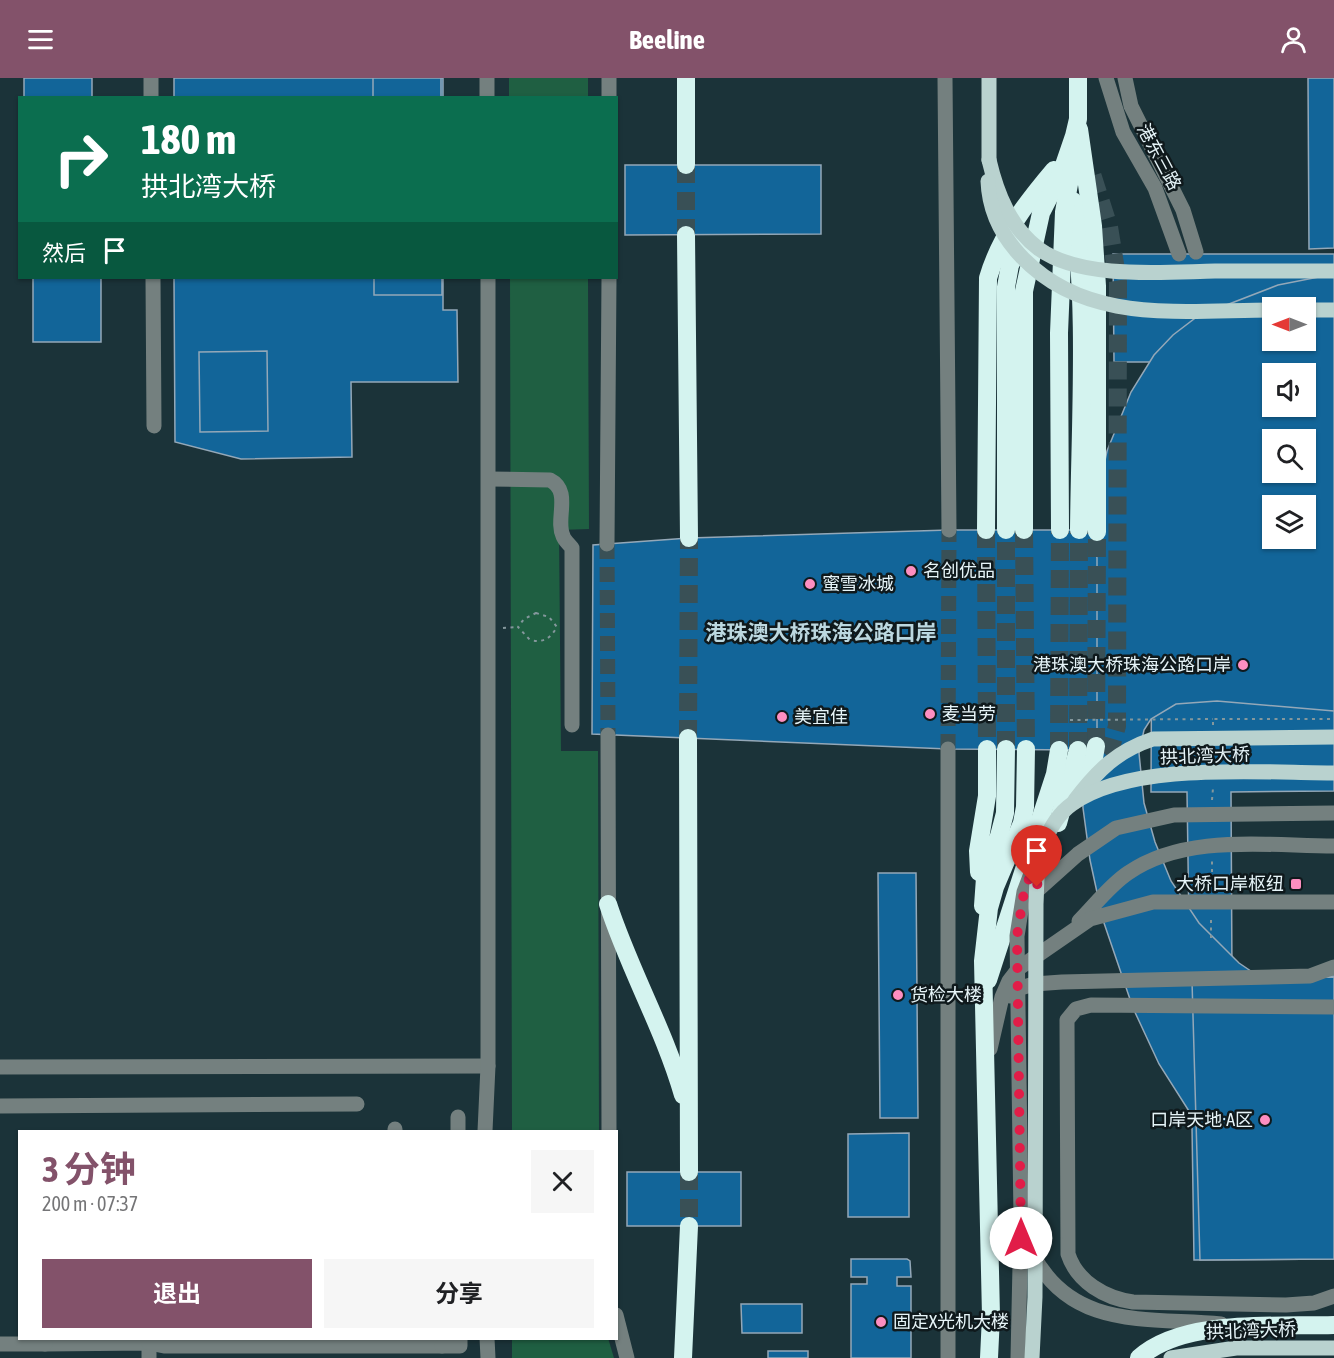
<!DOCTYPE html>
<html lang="zh">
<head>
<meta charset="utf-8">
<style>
	body { margin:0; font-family:"Asap Condensed","Noto Sans SC",sans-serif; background:#f6f6f6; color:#202124; height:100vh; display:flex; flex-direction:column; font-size:22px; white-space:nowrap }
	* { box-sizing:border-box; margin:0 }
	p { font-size:20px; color:#757577 }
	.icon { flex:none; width:33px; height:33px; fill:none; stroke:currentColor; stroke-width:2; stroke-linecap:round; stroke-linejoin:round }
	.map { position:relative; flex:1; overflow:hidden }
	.panel { position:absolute; left:18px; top:1052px; width:600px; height:210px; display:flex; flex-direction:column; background:#fff; border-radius:0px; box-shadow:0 2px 4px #0004 }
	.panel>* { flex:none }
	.hud { position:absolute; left:18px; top:18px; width:600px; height:183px; border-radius:0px; box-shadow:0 2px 4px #0004; background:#0b6e4f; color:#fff; overflow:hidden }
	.needle { width:39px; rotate:270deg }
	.buttons { position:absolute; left:1262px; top:219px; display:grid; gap:12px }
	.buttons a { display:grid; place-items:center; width:54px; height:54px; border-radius:0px; background:#fff; box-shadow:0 2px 4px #0004; font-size:30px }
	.pin { position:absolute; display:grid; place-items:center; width:51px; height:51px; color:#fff; margin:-62px -26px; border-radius:50% 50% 50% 0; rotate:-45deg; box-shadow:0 0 6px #0007 }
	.pin .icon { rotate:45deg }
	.me { position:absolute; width:66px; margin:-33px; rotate:0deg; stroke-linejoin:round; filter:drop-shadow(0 0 4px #0008) }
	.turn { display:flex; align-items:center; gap:21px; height:126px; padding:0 24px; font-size:27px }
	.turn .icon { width:78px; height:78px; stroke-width:2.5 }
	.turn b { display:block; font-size:42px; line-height:51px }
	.then { display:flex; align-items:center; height:57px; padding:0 24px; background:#0003; gap:12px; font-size:22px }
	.round { display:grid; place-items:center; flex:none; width:63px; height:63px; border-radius:0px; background:#f6f6f6 }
	.headline { display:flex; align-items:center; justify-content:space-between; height:102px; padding:0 24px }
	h1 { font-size:36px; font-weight:700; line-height:45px; color:#83526a }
	.button { display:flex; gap:12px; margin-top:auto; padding:12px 24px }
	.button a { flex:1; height:69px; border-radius:0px; background:#83526a; color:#fff; font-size:24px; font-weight:700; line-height:69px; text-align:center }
	.button a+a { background:#f6f6f6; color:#202124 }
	header { display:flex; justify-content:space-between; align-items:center; height:78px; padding:0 24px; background:#83526a; color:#fff; font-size:27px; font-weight:700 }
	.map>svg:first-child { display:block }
	.green { fill:#1f5f42 }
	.building { fill:#126599; stroke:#94a8b8; stroke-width:1.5; fill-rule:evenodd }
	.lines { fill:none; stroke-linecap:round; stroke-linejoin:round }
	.minor-tunnel { stroke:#395056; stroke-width:15; stroke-dasharray:15 8; stroke-linecap:butt }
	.highway-tunnel { stroke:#395056; stroke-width:18; stroke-dasharray:18 9; stroke-linecap:butt }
	.path { stroke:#84979c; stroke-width:2; stroke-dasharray:3 4.5; stroke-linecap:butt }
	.minor { stroke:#74807f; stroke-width:15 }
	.major { stroke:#b9d2cf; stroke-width:15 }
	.highway { stroke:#d4f3ef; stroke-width:18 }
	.minor-bridge { stroke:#74807f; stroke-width:15 }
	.major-bridge { stroke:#b9d2cf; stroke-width:15 }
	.route { stroke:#e11d48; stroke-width:10; stroke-dasharray:0 18 }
	.poi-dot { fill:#fd8ec0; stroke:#0f191c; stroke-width:2 }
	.labels { text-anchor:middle; stroke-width:5; stroke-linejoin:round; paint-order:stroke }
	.street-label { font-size:18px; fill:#e6f4f8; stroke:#0f191c }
	.poi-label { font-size:18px; fill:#e6f4f8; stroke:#0f191c; text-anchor:start }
	.quarter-label { font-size:21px; font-weight:bold; fill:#bcd8e0; stroke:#0f191c }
</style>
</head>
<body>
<header><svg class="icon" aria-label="menu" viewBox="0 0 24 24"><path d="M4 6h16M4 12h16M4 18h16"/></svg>Beeline<svg class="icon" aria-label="person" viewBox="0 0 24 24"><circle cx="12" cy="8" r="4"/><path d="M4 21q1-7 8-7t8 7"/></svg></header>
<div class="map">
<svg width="1334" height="1280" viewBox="0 0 1334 1280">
	<rect width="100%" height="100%" fill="#1b3339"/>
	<g class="green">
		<rect x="509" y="0" width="79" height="19"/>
		<path d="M510 200H588L589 451 559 452 561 673H598L599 1053H512Z"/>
		<path d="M512 1260H608L614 1280H512Z"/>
	</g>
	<g class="building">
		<rect x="24" y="0" width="68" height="20"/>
		<rect x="174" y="0" width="269" height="20"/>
		<rect x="373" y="0" width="68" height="20"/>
		<path d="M1308 0H1334V170L1309 171Z"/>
		<path d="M625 87H821V156L625 157Z"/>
		<path d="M1113 176H1334V713L1231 714 1232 899 1334 898V1181L1194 1182 1187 714H1151L1153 284H1114ZM1272 230H1305V262H1272ZM1272 296H1305V328H1272ZM1272 362H1305V394H1272ZM1272 428H1305V460H1272Z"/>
		<path d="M1334 196V633L1217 623 1176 626 1151 641 1144 652 1139 675 1144 725 1155 764 1171 803 1199 845 1239 885 1276 910 1334 933V1148L1287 1126 1231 1081 1194 1041 1159 986 1133 930 1103 842 1090 782 1083 730 1081 663 1083 536 1091 447 1107 373 1131 314 1154 277 1173 257 1198 238 1278 207ZM1272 230H1305V262H1272ZM1272 296H1305V328H1272ZM1272 362H1305V394H1272ZM1272 428H1305V460H1272Z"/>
		<rect x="33" y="200" width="68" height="64"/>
		<path d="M174 200H443V232H457L458 304H351L352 379 241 381 175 364Z"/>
		<rect x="374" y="200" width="68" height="17"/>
		<path d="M267 273 268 353 200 354 199 274Z"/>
		<path d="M949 452H1075L1088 455 1093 459 1097 480V654L1095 662 1088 670 1078 672 948 671 592 656 593 467 689 460Z"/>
		<path d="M878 795H916L918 1040H880Z"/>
		<path d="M1334 899V1181L1200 1182 1192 903Z"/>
		<path d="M909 1055V1139H848V1056Z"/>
		<rect x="627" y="1094" width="114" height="54"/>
		<path d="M851 1181H907L910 1183 911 1199H897V1208H911V1280H851V1206H867V1199H851Z"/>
		<path d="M741 1226H802V1255H742Z"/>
		<rect x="768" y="1273" width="40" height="7"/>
	</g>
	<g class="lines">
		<g class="minor-tunnel">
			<path d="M607 466 608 657"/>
			<path d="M948 671 949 452"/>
		</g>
		<g class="highway-tunnel">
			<path d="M686 87V157"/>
			<path d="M986 452 987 671"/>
			<path d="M1024 452 1026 671"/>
			<path d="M688 660 689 460"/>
			<path d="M1096 668 1097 454"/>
			<path d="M1006 671V452"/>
			<path d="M1059 672 1060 452"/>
			<path d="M1078 672 1079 452"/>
			<path d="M1088 697 1110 673 1117 648 1118 204 1109 149 1090 90"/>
			<path d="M689 1094V1148"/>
		</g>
		<g class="path">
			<path d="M536 535 549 539 557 549C550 561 543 565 530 562L518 549 524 541Z"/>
			<path d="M503 550 518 549"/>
			<path d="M1070 642 1213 641"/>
			<path d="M1213 647V641H1334"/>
			<path d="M1212 722 1213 710"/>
			<path d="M1212 809V782"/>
			<path d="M1211 860V839"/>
		</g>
		<g class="minor">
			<path d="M151 0V20"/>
			<path d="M487 0V20"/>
			<path d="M945 0 949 452"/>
			<path d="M1106 0 1123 54 1155 110 1179 176"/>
			<path d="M1125 0 1131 28 1183 132 1196 174"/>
			<path d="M609 20V0"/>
			<path d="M153 200 154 348"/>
			<path d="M489 401 550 402C572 413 555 441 563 458 564 462 569 466 572 470V647"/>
			<path d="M607 466 609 200"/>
			<path d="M608 657 609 1053"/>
			<path d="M1030 819 1078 776 1116 750 1174 737 1334 735"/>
			<path d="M1079 843C1094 828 1110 807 1128 795 1186 755 1268 768 1334 768"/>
			<path d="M1010 918 1017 911 1034 906 1062 904 1310 898 1334 889"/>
			<path d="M1334 929 1091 927 1076 931 1067 942 1068 1176C1077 1204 1105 1220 1133 1224L1286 1227 1314 1225 1334 1218"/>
			<path d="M990 971 1002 919 1009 903 1019 890 1090 841 1153 824H1334"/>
			<path d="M0 989 488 988"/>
			<path d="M0 1028 357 1026"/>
			<path d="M458 1039V1053"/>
			<path d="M395 1051V1053"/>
			<path d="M485 1053 488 988V200"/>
			<path d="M1033 1177C1073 1252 1147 1239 1221 1246"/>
			<path d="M616 1237 627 1280"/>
			<path d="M45 1260V1266L149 1265V1280"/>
			<path d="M487 1260 488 1280"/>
			<path d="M149 1265 164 1268H442V1260"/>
			<path d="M0 1266H45"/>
			<path d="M442 1268H460V1260"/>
			<path d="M948 1280V671"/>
		</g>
		<g class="major">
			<path d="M989 82V0"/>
			<path d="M1305 232H1334"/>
			<path d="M1171 1280 1236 1270H1334"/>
		</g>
		<g class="highway">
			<path d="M686 0V87"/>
			<path d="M1079 51 1093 148 1097 208V454"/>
			<path d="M1073 123C1088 231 1080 344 1079 452"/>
			<path d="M686 157 689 460"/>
			<path d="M986 452 988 200C1000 159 1026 125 1054 92"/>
			<path d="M1006 452V209L1010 187 1025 159"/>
			<path d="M1024 452V213L1041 135 1061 96 1074 58 1078 41V0"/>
			<path d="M1060 452 1059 255 1064 134 1073 84"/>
			<path d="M688 660 689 1094"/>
			<path d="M1074 715 1094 680 1096 668"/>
			<path d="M1058 745 1078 672"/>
			<path d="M979 794 978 773 987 718V671"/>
			<path d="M608 826C629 891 664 951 683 1017"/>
			<path d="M983 828 986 786 999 758 1005 735 1006 671"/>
			<path d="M988 902 1055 696 1059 672"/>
			<path d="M683 1280 689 1148"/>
			<path d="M989 1280 991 1238 983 883 989 830 995 809 1022 745 1025 729 1026 671"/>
			<path d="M1139 1280C1183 1240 1277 1249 1334 1247"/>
		</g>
		<path class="minor-bridge" d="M1018 1280 1021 1140 1017 858 1024 814 1037 780"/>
		<g class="major-bridge">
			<path d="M989 82C997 116 1010 149 1039 171 1082 202 1164 194 1215 193 1254 193 1294 193 1334 193"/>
			<path d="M988 103C989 131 1000 155 1019 176 1084 248 1184 232 1272 232"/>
			<path d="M1075 722C1098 692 1117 673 1153 661L1334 659"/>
			<path d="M1032 1280 1035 1219 1036 826C1037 807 1036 784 1043 767 1049 752 1059 735 1072 726 1132 683 1262 695 1334 695"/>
		</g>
	</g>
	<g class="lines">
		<path class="route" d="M1021 1160 1017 858 1024 814 1041 769 1037 809"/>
	</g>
	<g class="poi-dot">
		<circle cx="911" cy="493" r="6"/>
		<circle cx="810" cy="506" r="6"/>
		<circle cx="1243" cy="587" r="6"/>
		<circle cx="930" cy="636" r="6"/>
		<circle cx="782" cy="639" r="6"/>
		<rect x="1290" y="800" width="12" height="12" rx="3"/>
		<circle cx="898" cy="917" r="6"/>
		<circle cx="1265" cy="1042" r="6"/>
		<circle cx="881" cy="1244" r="6"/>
	</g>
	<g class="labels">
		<g class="street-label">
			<text transform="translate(1159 79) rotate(62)" y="6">港东三路</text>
			<text transform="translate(1205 678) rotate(-2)" y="6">拱北湾大桥</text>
			<text transform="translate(1251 1253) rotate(-2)" y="6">拱北湾大桥</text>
		</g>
		<g class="poi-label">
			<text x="923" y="499">名创优品</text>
			<text x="822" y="512">蜜雪冰城</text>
			<text x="1231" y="593" text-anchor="end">港珠澳大桥珠海公路口岸</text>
			<text x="942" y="642">麦当劳</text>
			<text x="794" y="645">美宜佳</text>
			<text x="1284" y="812" text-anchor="end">大桥口岸枢纽</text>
			<text x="910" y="923">货检大楼</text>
			<text x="1253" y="1048" text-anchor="end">口岸天地·A区</text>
			<text x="893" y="1250">固定X光机大楼</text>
		</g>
		<g class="quarter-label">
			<text x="821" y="562">港珠澳大桥珠海公路口岸</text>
		</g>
	</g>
</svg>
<div class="buttons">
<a><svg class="needle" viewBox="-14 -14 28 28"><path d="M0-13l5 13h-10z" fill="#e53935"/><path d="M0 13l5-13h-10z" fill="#757577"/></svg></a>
<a><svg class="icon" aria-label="sound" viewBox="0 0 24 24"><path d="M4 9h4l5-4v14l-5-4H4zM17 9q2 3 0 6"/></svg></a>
<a><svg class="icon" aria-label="search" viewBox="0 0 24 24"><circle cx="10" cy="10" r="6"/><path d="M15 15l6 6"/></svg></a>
<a><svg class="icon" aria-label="layers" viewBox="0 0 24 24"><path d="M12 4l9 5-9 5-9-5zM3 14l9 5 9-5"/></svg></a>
</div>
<div class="pin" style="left:1037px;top:809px;background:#d93025"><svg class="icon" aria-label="arrive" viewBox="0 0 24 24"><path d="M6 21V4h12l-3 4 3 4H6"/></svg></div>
<svg class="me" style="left:1021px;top:1160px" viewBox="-20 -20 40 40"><circle r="19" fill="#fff"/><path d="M0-13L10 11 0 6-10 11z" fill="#e11d48"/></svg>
<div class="hud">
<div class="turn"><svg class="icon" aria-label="right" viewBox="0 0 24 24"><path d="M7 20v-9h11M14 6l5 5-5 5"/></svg><div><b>180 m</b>拱北湾大桥</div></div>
<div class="then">然后<svg class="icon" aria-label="arrive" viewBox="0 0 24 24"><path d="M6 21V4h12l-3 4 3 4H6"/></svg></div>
</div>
<section class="panel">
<div class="headline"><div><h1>3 分钟</h1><p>200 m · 07:37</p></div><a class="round"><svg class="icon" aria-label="close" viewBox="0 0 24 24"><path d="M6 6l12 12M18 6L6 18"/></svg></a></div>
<div class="button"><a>退出</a><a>分享</a></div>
</section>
</div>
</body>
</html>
